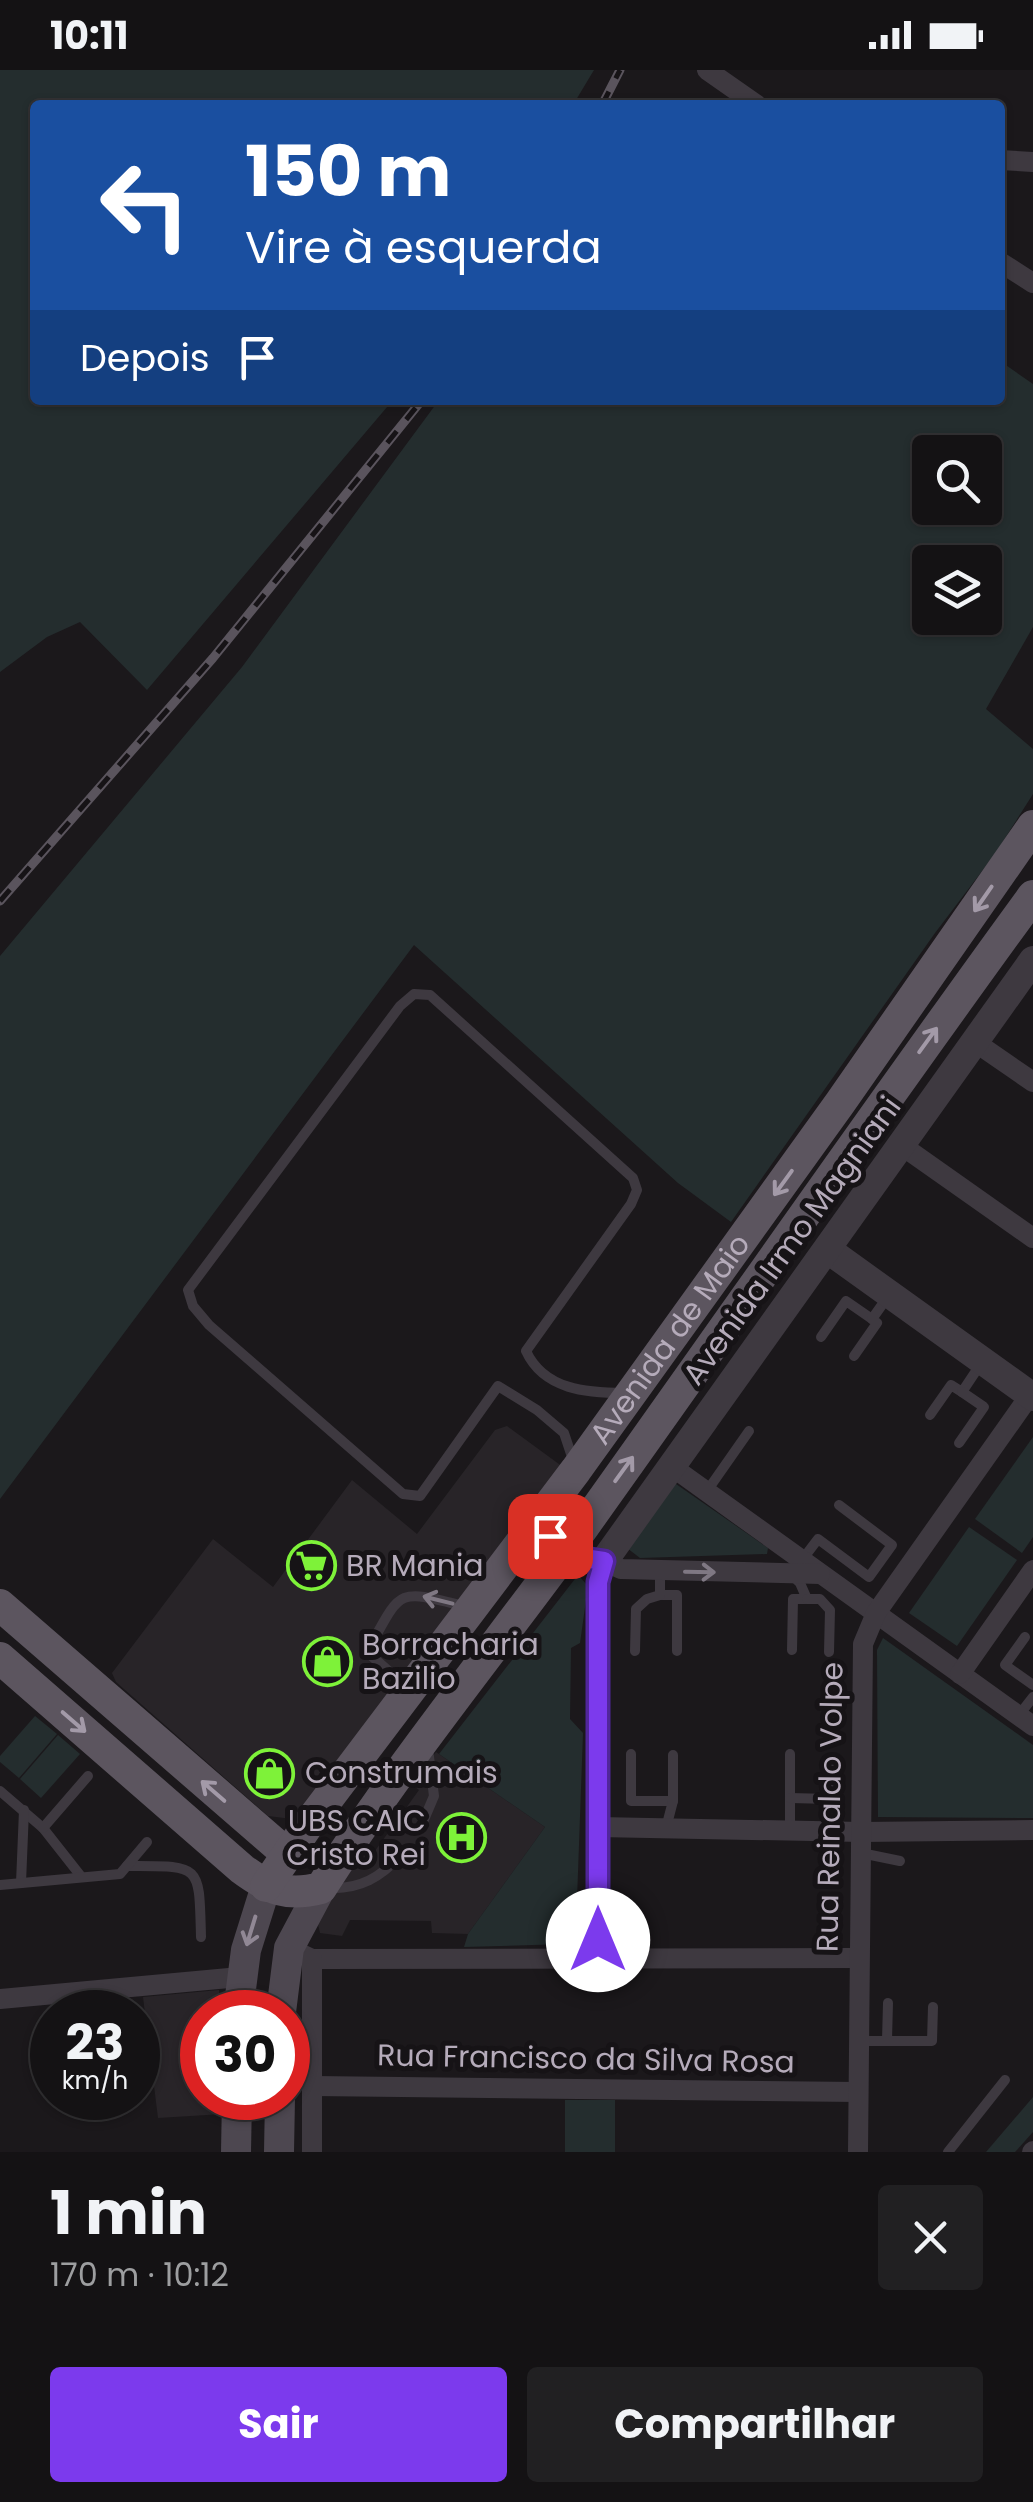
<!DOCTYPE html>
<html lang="pt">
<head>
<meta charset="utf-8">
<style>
	body { margin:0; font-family:Poppins,sans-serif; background:#212022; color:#f1f3f6; height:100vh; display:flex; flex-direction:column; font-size:38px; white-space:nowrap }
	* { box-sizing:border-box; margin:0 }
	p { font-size:32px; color:#9d9ea0 }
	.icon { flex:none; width:55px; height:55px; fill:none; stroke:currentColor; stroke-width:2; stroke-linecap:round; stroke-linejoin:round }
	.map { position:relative; height:2082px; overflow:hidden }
	.drawer { display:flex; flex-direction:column; background:#141214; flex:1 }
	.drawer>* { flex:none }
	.top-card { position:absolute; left:30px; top:30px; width:975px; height:305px; border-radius:10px; box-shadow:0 2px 8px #0004,0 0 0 2px #333234; background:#1a4fa0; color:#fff; overflow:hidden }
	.tools { position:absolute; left:912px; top:365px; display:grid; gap:20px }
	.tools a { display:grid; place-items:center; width:90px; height:90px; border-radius:10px; background:#141214; box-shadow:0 2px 8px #0004,0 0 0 2px #333234; font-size:50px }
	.speed { position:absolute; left:30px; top:1920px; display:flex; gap:20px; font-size:50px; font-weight:700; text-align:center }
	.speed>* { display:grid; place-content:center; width:130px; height:130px; border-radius:50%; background:#141214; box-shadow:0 2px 8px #0004,0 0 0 2px #333234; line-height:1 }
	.speed small { font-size:25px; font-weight:400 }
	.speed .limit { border:15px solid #d22; background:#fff; color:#111 }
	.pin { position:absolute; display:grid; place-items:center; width:85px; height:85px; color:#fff; margin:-42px; border-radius:20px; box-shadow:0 5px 15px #0006 }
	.me { position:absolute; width:110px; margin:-55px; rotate:0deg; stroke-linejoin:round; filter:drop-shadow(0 0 8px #0008) }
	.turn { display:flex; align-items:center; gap:35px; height:210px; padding:0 50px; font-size:45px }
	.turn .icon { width:130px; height:130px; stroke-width:2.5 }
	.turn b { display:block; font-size:70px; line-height:85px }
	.then { display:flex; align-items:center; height:95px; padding:0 50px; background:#0003; gap:20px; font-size:38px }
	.round { display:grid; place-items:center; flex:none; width:105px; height:105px; border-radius:10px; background:#212022 }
	.overview { display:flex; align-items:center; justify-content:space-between; height:170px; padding:0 50px }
	h1 { font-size:60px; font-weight:700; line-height:75px }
	.primary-button { display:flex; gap:20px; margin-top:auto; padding:20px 50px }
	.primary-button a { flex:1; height:115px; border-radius:10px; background:#7c3aed; color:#fff; font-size:40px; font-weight:700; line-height:115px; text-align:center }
	.primary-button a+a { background:#212022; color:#f1f3f6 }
	.status { display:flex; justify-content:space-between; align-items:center; height:70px; padding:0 50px; background:#141214; direction:ltr }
	.status svg { height:28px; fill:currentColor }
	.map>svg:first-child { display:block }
	.built { fill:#282428 }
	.green { fill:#242d2e; fill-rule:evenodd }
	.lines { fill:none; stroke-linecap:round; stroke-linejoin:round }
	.service { stroke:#3e3940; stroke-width:10 }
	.minor { stroke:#3e3940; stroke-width:20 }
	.tertiary { stroke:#3e3940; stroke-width:28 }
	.secondary { stroke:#4d4750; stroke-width:30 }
	.primary { stroke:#5c555f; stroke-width:32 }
	.rail-casing { stroke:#5a545d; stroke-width:9 }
	.rail { stroke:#161316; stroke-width:5; stroke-dasharray:15; stroke-linecap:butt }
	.oneway { stroke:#a39aa8 }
	.oneway2 { stroke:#7f7883 }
	.oneway3 { stroke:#918895 }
	.route-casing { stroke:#51269a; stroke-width:25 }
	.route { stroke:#7c3aed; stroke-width:18 }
	.labels { text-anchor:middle; stroke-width:10; stroke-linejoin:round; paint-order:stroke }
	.street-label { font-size:30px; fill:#b5abba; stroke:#161316 }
	.poi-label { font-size:30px; fill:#b5abba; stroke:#161316; text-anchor:start }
</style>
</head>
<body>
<div class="status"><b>10:11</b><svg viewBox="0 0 49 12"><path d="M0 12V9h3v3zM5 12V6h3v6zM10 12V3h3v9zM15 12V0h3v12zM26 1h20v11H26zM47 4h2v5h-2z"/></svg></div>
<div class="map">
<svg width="1033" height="2082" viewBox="0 0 1033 2082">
	<rect width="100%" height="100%" fill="#1b181b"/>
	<g class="built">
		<path d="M507 1356 563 1397 292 1749 268 1746 116 1612 112 1603 213 1469 273 1517 352 1410 417 1464 495 1360Z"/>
		<path d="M436 1682 545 1757 468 1864 432 1863 431 1851 350 1850 342 1866 320 1863 317 1850 363 1779 372 1785 419 1720 409 1713Z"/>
		<path d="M219 1920 220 1942H202V2028H222L223 2044 158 2048 143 1927Z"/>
	</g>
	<g class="green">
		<path d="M0 0H594L573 35H35V330H393L147 620 80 552 47 567 0 602Z"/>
		<path d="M1000 291 1033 314V557L986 639 1033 679V724L995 784 935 863 731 1152 678 1113 414 875 0 1429V886L242 597 439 330H1000ZM930 382H985V438H930ZM930 492H985V548H930Z"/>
		<path d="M1033 1367V1467L1022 1483 975 1449Z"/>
		<path d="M676 1414 768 1478 767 1484 640 1488 627 1478 669 1417Z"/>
		<path d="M969 1457 1017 1490 957 1576 909 1543Z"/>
		<path d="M578 1505 588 1516 580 1573 571 1578 570 1649 583 1663 576 1858 572 1871 567 1874 464 1877 468 1864 545 1757 439 1684Z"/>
		<path d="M883 1568 1033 1675V1748L878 1747 877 1580Z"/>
		<path d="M35 1646 57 1664 19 1708 0 1692V1686Z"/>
		<path d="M58 1665 80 1684 41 1728 20 1709Z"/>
		<path d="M1033 2027V2062L1015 2082H986Z"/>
		<rect x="565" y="2030" width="50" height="52"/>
	</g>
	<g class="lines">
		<g class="service">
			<path d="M821 1267 846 1231 872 1249"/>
			<path d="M854 1286 877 1253 872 1249 889 1225"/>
			<path d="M930 1345 951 1315 962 1322 982 1292"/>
			<path d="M959 1373 984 1337 962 1322"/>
			<path d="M573 1390 564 1363 537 1340 498 1316 420 1426 403 1424 209 1255 193 1236 188 1220 400 936 414 924 430 925 633 1108 637 1120 631 1134 526 1281C544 1320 587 1323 625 1323"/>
			<path d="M707 1421 749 1361"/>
			<path d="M802 1490 818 1469 869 1507 892 1475 839 1435"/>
			<path d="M791 1504 800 1513 807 1529H793L792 1580"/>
			<path d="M660 1525H677V1581"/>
			<path d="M807 1529H820L830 1540 829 1582"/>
			<path d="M1025 1567 1005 1595 1033 1615"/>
			<path d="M635 1581 636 1539 647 1529 660 1525V1501"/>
			<path d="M408 1618 367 1582C403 1517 395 1519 468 1537"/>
			<path d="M1019 1645 1033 1627"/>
			<path d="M631 1684V1731H673"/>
			<path d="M790 1684V1761"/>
			<path d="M0 1721 43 1758 80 1805"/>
			<path d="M790 1728 830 1729V1691"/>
			<path d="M43 1758 88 1706"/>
			<path d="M666 1758 673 1731V1685"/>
			<path d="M420 1759 434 1726 428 1679"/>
			<path d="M861 1783 900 1791"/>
			<path d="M127 1796C202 1796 199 1793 201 1867"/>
			<path d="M21 1813 24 1740"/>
			<path d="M0 1815 120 1804 147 1772"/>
			<path d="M327 1818C360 1820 381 1807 402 1784"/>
			<path d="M887 1970 888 1933"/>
			<path d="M859 1971H932L933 1937"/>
			<path d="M948 2082 1005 2010"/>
		</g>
		<g class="minor">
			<path d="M707 0 757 35"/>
			<path d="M1000 90 1033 92"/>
			<path d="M1000 192 1033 213"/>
			<path d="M975 972 1033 1012"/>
			<path d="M901 1075 1033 1168"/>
			<path d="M671 1396 1033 1656"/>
			<path d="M567 1478C585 1488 603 1490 621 1499L820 1504"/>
			<path d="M960 1604 1033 1500"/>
			<path d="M598 1757 862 1762 1033 1760"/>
			<path d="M289 1878 312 1889 858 1888"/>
			<path d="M598 1890V1512L604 1491"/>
			<path d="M0 1929 240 1907"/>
			<path d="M313 2016 858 2022"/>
			<path d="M312 2082V1889"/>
			<path d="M858 2082 863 1574 876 1543 1030 1325"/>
			<path d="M1032 2082 1033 2081"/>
		</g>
		<g class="tertiary">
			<path d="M828 1180 1033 1327"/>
			<path d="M604 1491 1033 890"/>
		</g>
		<g class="secondary">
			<path d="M238 1942 246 1880 266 1816"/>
			<path d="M281 1942 289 1878 321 1818"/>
			<path d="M236 2082 237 2028"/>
			<path d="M279 2082 280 2028"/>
		</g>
		<g class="primary">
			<path d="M0 1535 287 1784"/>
			<path d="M0 1588 242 1799C269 1819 287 1827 321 1818 401 1692 496 1577 584 1456 734 1246 881 1034 1033 826"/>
			<path id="s1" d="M266 1816 307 1756 576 1400 840 1033 1033 756"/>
		</g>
		<defs>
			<g id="rail">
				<path d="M602 35 620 0"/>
				<path d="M0 831 213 588 422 330"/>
			</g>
		</defs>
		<use href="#rail" class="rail-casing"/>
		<use href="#rail" class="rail"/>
	</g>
	<defs><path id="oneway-shaft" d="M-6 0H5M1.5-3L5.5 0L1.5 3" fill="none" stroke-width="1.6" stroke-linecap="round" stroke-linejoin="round" transform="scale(2.5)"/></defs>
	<g class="oneway">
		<use href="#oneway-shaft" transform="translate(983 829) rotate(125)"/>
		<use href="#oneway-shaft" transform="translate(928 970) rotate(-54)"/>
		<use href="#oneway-shaft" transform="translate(783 1113) rotate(126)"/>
		<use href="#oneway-shaft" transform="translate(624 1399) rotate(-54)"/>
		<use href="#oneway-shaft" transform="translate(74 1652) rotate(41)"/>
		<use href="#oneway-shaft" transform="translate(213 1721) rotate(-139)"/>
	</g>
	<g class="oneway2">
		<use href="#oneway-shaft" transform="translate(700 1502) rotate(1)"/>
		<use href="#oneway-shaft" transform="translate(438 1530) rotate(-166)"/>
	</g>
	<use class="oneway3" href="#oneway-shaft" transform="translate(251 1861) rotate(107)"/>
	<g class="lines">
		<defs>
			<path id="route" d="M550 1466 584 1488 604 1491 598 1512V1870"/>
		</defs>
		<use href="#route" class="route-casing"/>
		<use href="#route" class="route"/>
	</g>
	<defs>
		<symbol id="supermarket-ring" viewBox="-11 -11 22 22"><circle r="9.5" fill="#161316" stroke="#7ef239" stroke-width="1.5"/><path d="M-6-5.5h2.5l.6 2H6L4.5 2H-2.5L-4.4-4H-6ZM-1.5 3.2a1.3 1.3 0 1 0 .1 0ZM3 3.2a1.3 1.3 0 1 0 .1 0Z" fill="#7ef239"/></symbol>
		<symbol id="shop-ring" viewBox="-11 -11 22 22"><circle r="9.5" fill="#161316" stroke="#7ef239" stroke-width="1.5"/><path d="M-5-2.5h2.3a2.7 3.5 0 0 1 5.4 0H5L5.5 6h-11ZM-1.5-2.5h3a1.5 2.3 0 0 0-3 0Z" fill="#7ef239"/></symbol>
		<symbol id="hospital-ring" viewBox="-11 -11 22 22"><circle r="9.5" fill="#161316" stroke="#7ef239" stroke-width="1.5"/><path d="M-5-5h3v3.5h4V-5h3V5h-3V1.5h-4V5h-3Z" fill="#7ef239"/></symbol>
	</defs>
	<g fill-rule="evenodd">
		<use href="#supermarket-ring" x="284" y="1468" width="55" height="55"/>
		<use href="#shop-ring" x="300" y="1564" width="55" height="55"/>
		<use href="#shop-ring" x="242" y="1676" width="55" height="55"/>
		<use href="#hospital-ring" x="434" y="1740" width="55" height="55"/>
	</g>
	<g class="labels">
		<g class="street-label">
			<text transform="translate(792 1171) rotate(-54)" y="10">Avenida Irmo Magniani</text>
			<text dy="10" stroke="none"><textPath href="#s1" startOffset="680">Avenida de Maio</textPath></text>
			<text transform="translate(830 1737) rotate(-89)" y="10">Rua Reinaldo Volpe</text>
			<text transform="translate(586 1989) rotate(1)" y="10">Rua Francisco da Silva Rosa</text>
		</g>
		<g class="poi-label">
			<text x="346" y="1506">BR Mania</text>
			<text x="362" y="1585">Borracharia<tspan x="362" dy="34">Bazilio</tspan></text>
			<text x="305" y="1713">Construmais</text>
			<text x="426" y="1761" text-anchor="end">UBS CAIC<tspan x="426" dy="34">Cristo Rei</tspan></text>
		</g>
	</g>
</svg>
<div class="tools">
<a><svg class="icon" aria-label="search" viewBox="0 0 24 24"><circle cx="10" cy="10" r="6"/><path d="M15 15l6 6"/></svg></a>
<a><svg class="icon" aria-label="layers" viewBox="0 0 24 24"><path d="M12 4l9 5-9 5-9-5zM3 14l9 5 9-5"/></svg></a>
</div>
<div class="speed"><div>23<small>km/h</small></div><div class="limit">30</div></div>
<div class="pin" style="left:550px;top:1466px;background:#d93025"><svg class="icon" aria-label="arrive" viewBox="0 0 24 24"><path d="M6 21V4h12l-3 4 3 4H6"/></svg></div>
<svg class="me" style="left:598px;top:1870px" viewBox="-20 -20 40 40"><circle r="19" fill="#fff"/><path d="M0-13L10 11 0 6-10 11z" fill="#7c3aed"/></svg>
<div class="top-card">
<div class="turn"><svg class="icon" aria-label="left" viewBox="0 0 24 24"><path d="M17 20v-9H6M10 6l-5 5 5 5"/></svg><div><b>150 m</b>Vire à esquerda</div></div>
<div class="then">Depois<svg class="icon" aria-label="arrive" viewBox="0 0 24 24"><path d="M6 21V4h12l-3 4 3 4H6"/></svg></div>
</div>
</div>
<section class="drawer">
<div class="overview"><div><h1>1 min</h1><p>170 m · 10:12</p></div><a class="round"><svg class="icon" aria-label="close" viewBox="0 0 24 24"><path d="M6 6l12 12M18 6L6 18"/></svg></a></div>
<div class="primary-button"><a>Sair</a><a>Compartilhar</a></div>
</section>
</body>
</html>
